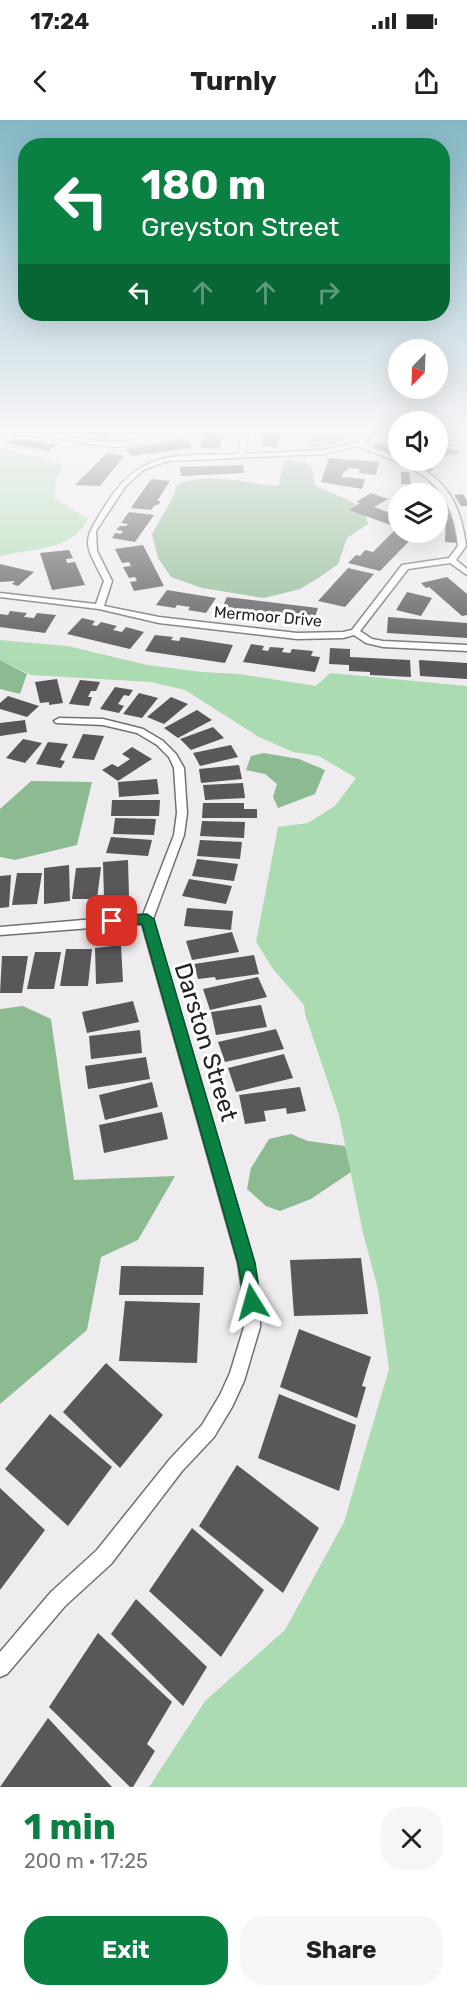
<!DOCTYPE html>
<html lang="en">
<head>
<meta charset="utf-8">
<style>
	body { margin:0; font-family:Rubik,sans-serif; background:#f6f6f6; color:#222; height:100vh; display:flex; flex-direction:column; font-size:22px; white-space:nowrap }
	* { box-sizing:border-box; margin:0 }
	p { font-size:20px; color:#767676 }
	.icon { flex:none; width:33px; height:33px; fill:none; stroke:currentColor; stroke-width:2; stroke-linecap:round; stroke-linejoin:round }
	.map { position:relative; height:1667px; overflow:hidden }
	.panel { display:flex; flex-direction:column; background:#fff; flex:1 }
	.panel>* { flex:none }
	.top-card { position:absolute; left:18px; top:18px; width:432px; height:183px; border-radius:24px; box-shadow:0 6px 24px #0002; background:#0b8043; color:#fff; overflow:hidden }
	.needle { width:39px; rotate:203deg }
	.fabs { position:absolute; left:388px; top:219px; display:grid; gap:12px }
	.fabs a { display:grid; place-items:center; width:60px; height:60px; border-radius:50%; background:#fff; box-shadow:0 6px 24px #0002; font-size:30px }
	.pin { position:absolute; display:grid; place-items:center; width:51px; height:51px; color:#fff; margin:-26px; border-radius:12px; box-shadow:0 3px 9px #0006 }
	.me { position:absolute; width:66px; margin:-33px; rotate:352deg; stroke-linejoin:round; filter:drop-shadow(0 0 4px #0008) }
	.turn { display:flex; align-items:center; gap:21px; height:126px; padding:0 24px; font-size:27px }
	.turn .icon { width:78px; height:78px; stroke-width:2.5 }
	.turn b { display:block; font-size:42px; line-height:51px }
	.lanes { display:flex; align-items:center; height:57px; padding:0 24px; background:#0003; justify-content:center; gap:30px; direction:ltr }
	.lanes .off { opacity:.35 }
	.round { display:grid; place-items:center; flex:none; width:63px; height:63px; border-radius:24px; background:#f6f6f6 }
	.summary { display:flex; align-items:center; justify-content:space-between; height:102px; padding:0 24px }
	h1 { font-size:36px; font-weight:700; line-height:45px; color:#0b8043 }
	.primary-button { display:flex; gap:12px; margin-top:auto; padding:12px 24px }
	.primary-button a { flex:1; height:69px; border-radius:24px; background:#0b8043; color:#fff; font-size:24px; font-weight:700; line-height:69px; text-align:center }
	.primary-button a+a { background:#f6f6f6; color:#222 }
	.status { display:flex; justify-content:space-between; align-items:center; height:42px; padding:0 30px; background:#fff; direction:ltr }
	.status svg { height:16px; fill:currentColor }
	header { display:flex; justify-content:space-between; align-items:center; height:78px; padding:0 24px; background:#fff; font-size:27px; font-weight:700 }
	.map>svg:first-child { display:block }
	.green { fill:#abdbb0 }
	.water { fill:#8cbb91 }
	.building { fill:#595759 }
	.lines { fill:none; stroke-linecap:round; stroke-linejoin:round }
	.minor-casing { stroke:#727072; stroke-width:3 }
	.minor { fill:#fff; fill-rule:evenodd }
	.route { fill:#0b8043; stroke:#07532c; stroke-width:1.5 }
	.labels { text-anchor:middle; stroke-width:6; stroke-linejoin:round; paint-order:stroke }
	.far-street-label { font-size:16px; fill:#242324; stroke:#fff }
	.near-street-label { font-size:24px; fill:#242324; stroke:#fff }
</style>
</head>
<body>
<div class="status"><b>17:24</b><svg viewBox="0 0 49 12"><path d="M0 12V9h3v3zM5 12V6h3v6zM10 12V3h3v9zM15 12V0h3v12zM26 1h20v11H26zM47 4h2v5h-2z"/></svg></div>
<header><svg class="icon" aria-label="back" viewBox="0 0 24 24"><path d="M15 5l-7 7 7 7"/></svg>Turnly<svg class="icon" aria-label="share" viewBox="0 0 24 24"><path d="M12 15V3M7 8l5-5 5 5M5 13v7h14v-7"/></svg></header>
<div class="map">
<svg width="467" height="1667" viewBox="0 0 467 1667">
	<rect width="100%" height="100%" fill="#efecef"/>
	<g class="green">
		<path d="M0 328 61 343 62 352 56 358 55 378 88 399C71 432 31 428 0 436Z"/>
		<path d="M0 520 68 526 147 545 202 552 239 554 316 566 330 553 467 566V1667H149L205 1581 285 1510 344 1402 389 1249 378 1169 363 1113 339 995 305 894 304 885 273 849 256 822 278 707 308 703 335 686 356 658 319 636 293 632 259 617 185 570 151 562 31 555 0 540Z"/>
	</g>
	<g class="water">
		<path d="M315 312H347L340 323 308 328Z"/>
		<path d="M287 340 305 342 313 349 315 365C334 377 363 378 368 404L347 418 338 444 320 457 300 469 264 478 202 468 171 457 158 438 152 414 173 377 177 365C209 351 245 364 279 366L282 346Z"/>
		<path d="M0 540 27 554 20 574 0 569Z"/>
		<path d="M264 633 299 639 325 650 315 674 278 688 273 677 277 664 265 654 246 650 251 636Z"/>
		<path d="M31 661 92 662 77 725 15 740 0 737V689Z"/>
		<path d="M23 886 51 899 74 1060 175 1056 138 1120 101 1137 87 1210 0 1284V889Z"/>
		<path d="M291 1014 308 1021 345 1026 351 1052 311 1079 280 1091 266 1086 247 1069 251 1048 269 1019Z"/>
	</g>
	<g class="building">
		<path d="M79 312H114L107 318Z"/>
		<path d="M206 312H225L219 329 200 328Z"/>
		<path d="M263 312H282L277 327 262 326 263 322H259Z"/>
		<path d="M15 318 51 324 58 323 49 331 5 323Z"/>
		<path d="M185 319 192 328 131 336 126 329Z"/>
		<path d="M445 321 451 326 446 327 461 333 438 337V323Z"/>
		<path d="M377 323 390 327 387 329 397 332 393 335 370 327Z"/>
		<path d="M107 333 124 336 100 366 75 365Z"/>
		<path d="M329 338 379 342 376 355 359 353 360 349 348 348 347 351H344L342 357 365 359 362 369 321 362Z"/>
		<path d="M421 340 428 345H426L434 350 428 352 411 342Z"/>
		<path d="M243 345 244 353 181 356 180 347Z"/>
		<path d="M401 352H409L411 365 401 364Z"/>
		<path d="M151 359 170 361 157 381H161L158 385H155L151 390 131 388Z"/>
		<path d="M371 373 388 379 374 387 396 395 399 393V405L396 407 349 390 360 383 356 382Z"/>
		<path d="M463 374 467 381V386H461L454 375Z"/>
		<path d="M438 378H445L451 391 443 392 441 386 438 387Z"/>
		<path d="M129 392 154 395 135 422 112 418 115 413 121 414 123 411 116 410 120 406H126L128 404 121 403Z"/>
		<path d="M446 393H455L458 423 445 422Z"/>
		<path d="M394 411 414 416 380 451 348 443 356 435 360 436 365 430 373 432Z"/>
		<path d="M143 425 164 466 134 471 130 462 137 461 135 457 129 458 123 447 131 446 129 442 122 443 115 429Z"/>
		<path d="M69 430 73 438 66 439 67 443 75 442 85 465 52 470 40 433Z"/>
		<path d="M0 444 34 452 18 466 12 464 15 461 0 462Z"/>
		<path d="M348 448 374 454 345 487 318 481Z"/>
		<path d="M447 457 467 474V495L462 496 429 467 426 468 421 463Z"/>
		<path d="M167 470 216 478 206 493 188 490 190 487 177 485 175 488 156 485Z"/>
		<path d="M407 472 432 478 421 496 396 490Z"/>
		<path d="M227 477 318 488 313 503 295 501 296 498 281 496 280 500 260 498 261 494H254L253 498 219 494Z"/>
		<path d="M10 491 27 493 24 497 34 498 37 493 56 495 45 513 0 507V494L8 495Z"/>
		<path d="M388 497 467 503V518L387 513Z"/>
		<path d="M82 498 95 501 92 505 97 506 101 502 117 506 113 510 122 512 126 507 144 512 130 529 67 514Z"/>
		<path d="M155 515 173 517 171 520 179 521 181 517 233 525 225 543 145 531Z"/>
		<path d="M251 524 264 526 262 530 268 531 270 527 284 528 282 532 290 533 292 529 313 531 311 536 320 537 315 552 243 542Z"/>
		<path d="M330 528 350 529V537L410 540 411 557 370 555V552L349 551V545L329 544Z"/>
		<path d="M419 540 467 543V559L420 556Z"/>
		<path d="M57 559 63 583 49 585V582L40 583 35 562Z"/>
		<path d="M80 560 100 562 96 571H91L88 577H92L89 586 69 584Z"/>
		<path d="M115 567 133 570 129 576 124 575 118 584 124 586 119 593 100 589Z"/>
		<path d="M139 573 158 578 142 598 123 594Z"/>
		<path d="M8 576 39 586 27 597 0 589V583Z"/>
		<path d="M171 577 188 584 164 604 147 597Z"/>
		<path d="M197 590 212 600 178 618 164 608Z"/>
		<path d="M25 600 27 612 0 616V603Z"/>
		<path d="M213 607 224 618 191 630 180 619Z"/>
		<path d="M83 614 104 616 94 640 72 638Z"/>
		<path d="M23 619 42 623 25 643 6 638Z"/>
		<path d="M48 622 68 624 60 640 65 641 61 648 36 644Z"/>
		<path d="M231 625 238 637 200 646 193 633Z"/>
		<path d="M132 627 152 639 118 661 102 650 112 644 118 647 130 639 122 634Z"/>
		<path d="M239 645 242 659 201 663 199 649Z"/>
		<path d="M157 659 159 674 119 677 118 662Z"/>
		<path d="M243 663 245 678 205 680 203 665Z"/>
		<path d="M112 680H160L159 696H111Z"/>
		<path d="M203 683H244V689H257V698H202Z"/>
		<path d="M115 698 156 699 154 715 113 714Z"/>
		<path d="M202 701 245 702 244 718 200 716Z"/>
		<path d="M111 717 152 720 148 736 106 733Z"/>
		<path d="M200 720 242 722 240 739 197 736Z"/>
		<path d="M197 739 238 744 234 761 192 756Z"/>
		<path d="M128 740 129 776 104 778 103 742Z"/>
		<path d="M69 745 70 781 44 784V748Z"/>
		<path d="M101 747 97 779H72L76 748Z"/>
		<path d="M17 753H42L37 784 12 785Z"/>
		<path d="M11 755 9 787 0 788V756Z"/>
		<path d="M189 759 232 766 226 784 182 776Z"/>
		<path d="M187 788 233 791 231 810 184 806Z"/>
		<path d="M232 812 239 832 192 840 186 821Z"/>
		<path d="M121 825 123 862 96 864 95 828Z"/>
		<path d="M66 829H92L88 866H60Z"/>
		<path d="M35 832H61L54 869H27Z"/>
		<path d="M254 835 259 854 216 860 215 857 198 859 194 844Z"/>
		<path d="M2 836H28L22 873H0Z"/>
		<path d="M258 857 267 877 210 890 203 869Z"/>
		<path d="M133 881 139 902 87 913 82 892Z"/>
		<path d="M261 885 267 907 216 915 211 892Z"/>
		<path d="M276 909 284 929 225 942 218 922Z"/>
		<path d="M140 910 142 933 91 939 89 916Z"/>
		<path d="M284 934 293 958 236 972 228 948Z"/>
		<path d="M146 937 150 959 88 969 85 946Z"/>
		<path d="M152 962 158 987 105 1000 99 975Z"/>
		<path d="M300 967 306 991 287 994 286 988 264 991 266 1001 245 1004 239 975Z"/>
		<path d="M162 992 168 1019 104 1033 99 1005Z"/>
		<path d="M361 1138 368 1194 294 1196 290 1140Z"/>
		<path d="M121 1146 204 1147 203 1175H119Z"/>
		<path d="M125 1181 200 1183 197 1243 119 1241Z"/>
		<path d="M299 1209 371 1237 362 1266 366 1267 357 1298 280 1267Z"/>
		<path d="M106 1243 163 1295 120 1348 63 1292Z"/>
		<path d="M279 1274 356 1305 339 1371 258 1338Z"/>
		<path d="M50 1294 112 1347 68 1406 5 1349Z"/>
		<path d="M237 1345 319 1408 283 1473 199 1406Z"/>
		<path d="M0 1368 45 1410 0 1470Z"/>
		<path d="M192 1408 264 1470 221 1537 149 1471Z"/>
		<path d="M136 1479 207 1547 183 1586 111 1514Z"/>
		<path d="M98 1513 172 1582 147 1624 155 1631 133 1667H130L49 1587Z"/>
		<path d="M48 1598 112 1667H0Z"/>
	</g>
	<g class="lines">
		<defs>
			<g id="minor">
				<path d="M0 312C17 312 35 311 52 313 84 318 117 329 149 315V312H155V316C126 337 83 321 51 317 34 315 17 314 0 314Z"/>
				<path d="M242 312H248L245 334 323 330 356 323 369 312H376L363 324 399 338V340C409 340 416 346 425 351 453 368 462 395 466 426L456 440 467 449V455L450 443 408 449 360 511 372 519 383 521 467 525V531L383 527 366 523 354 515 343 518 297 519 159 503 99 489 0 477V473L96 484 104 461C84 422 81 424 105 386 142 327 176 337 238 334ZM357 326C416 349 450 356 458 426L449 438 402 445 352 510 343 512 297 513 159 497 104 486 112 461 97 431 96 411 125 367 143 350 168 341 323 334Z"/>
				<path d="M59 598 103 599 143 609 163 621 176 634 184 648 187 693 184 715 153 799 254 1143 260 1182V1207L244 1261 232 1287 214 1317 182 1351 111 1444 65 1486 7 1554 0 1557V1532L51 1472 97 1430 170 1339 202 1305 220 1275 230 1253 244 1207V1182L238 1143 142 804 0 815V807L143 795 174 715 177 693 174 648 169 637 157 625 137 613 103 605 56 603 54 601Z"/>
			</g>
		</defs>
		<use href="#minor" class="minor-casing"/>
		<use href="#minor" class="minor"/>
	</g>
	<linearGradient id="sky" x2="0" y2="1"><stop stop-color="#83b7c5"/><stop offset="0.57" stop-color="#f8f6f8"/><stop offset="1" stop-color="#f8f6f8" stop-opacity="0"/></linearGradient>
	<rect width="467" height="545" fill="url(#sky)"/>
	<path class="route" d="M147 794 154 799 255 1143 261 1182 258 1189 252 1191 246 1189 238 1143 142 804 112 806 105 801 112 796Z"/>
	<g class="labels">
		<g class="far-street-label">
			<text transform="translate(268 496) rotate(5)" y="6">Mermoor Drive</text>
		</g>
		<g class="near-street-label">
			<text transform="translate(206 922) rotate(73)" y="8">Darston Street</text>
		</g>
	</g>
</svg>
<div class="fabs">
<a><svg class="needle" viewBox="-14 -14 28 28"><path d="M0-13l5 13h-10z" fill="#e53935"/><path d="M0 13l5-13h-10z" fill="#767676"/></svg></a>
<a><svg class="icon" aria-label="sound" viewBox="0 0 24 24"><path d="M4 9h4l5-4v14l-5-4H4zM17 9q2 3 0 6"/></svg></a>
<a><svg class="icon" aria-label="layers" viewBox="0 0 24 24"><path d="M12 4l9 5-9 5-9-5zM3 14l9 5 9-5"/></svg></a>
</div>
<div class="pin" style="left:112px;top:801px;background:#d93025"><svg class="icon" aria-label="arrive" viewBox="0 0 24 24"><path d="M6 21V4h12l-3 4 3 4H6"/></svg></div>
<svg class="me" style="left:252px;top:1182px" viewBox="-20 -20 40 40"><path d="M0-17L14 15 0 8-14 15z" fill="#0b8043" stroke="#fff" stroke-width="4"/></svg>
<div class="top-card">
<div class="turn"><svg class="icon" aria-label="left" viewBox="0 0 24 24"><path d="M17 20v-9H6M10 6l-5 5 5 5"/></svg><div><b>180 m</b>Greyston Street</div></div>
<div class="lanes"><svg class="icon" aria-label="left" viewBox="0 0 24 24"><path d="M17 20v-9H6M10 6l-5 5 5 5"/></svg><svg class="icon off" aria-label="ahead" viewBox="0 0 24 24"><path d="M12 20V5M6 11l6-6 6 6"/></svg><svg class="icon off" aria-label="ahead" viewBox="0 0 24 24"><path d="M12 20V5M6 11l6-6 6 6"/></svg><svg class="icon off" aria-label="right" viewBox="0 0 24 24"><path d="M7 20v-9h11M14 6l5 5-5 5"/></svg></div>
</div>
</div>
<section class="panel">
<div class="summary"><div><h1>1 min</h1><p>200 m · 17:25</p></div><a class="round"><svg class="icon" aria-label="close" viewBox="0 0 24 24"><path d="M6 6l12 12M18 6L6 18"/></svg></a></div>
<div class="primary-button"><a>Exit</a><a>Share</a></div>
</section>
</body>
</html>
